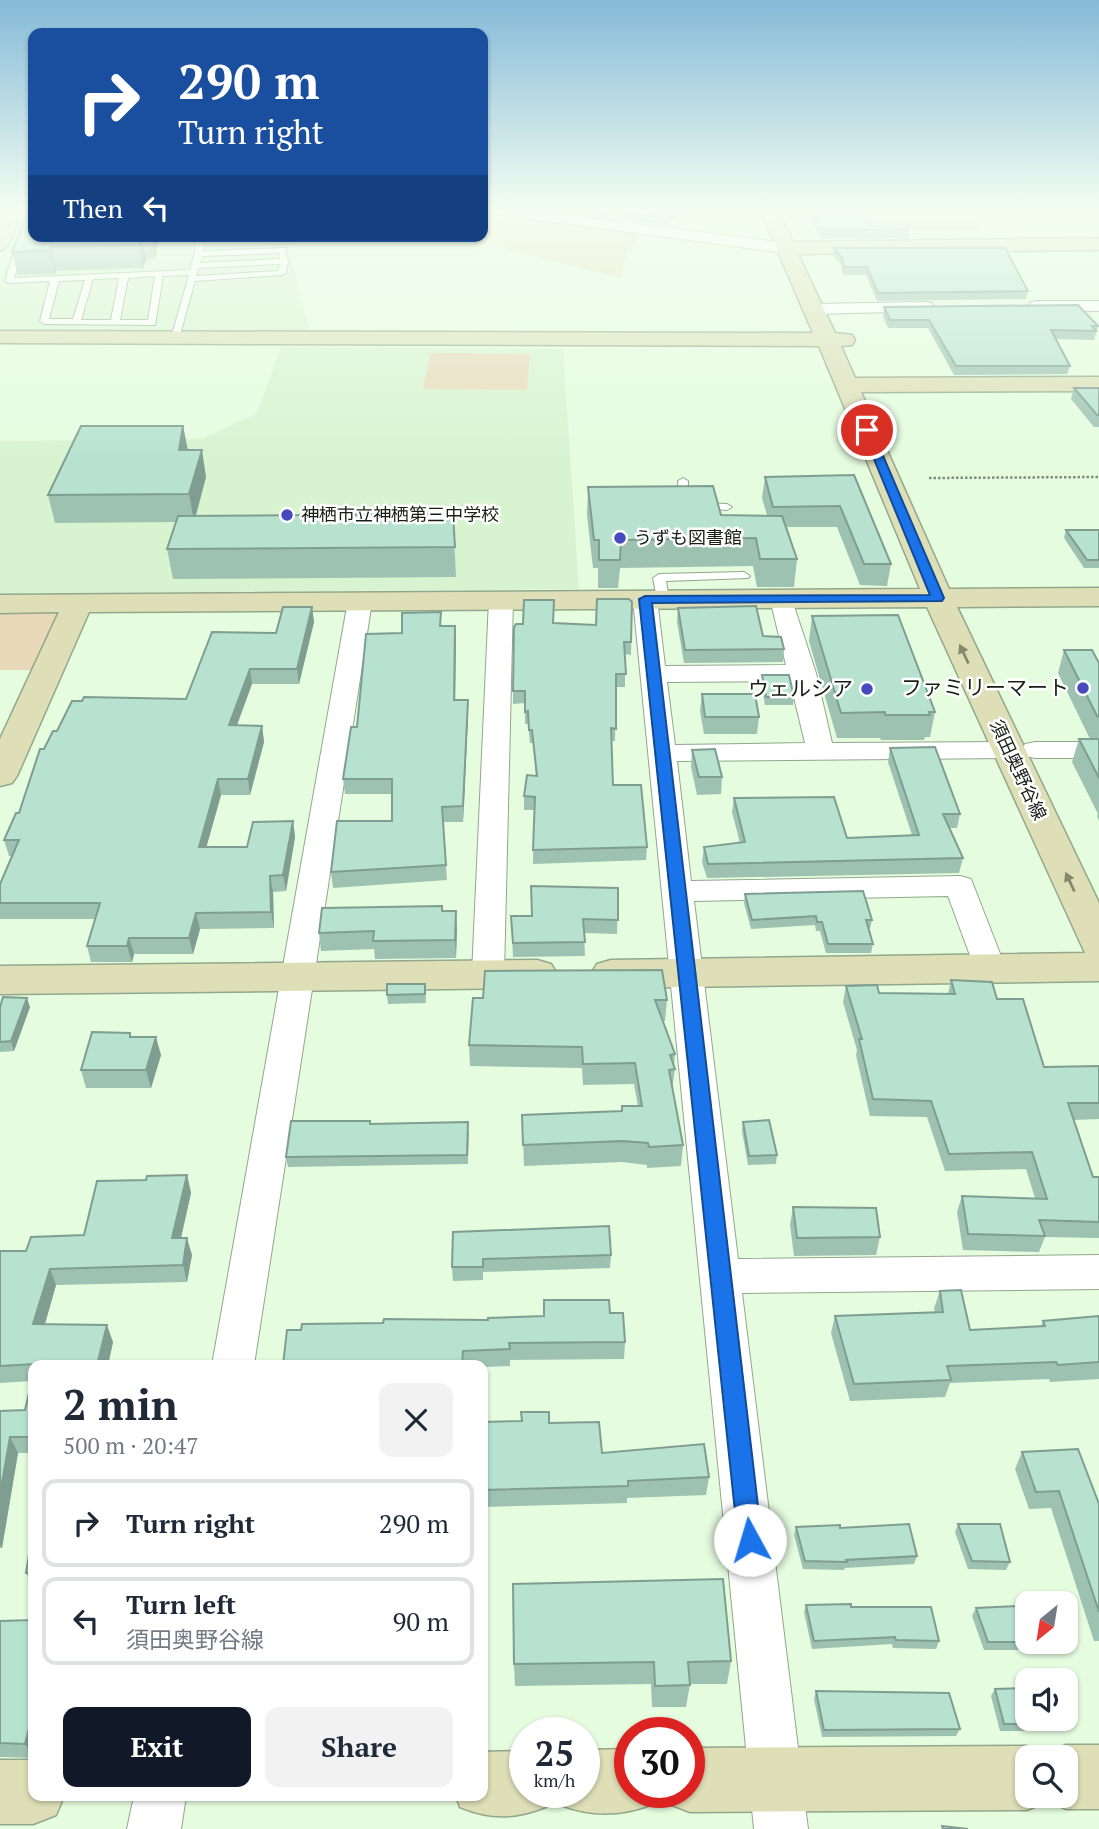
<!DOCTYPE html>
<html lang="en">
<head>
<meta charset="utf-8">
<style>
	body { margin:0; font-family:"PT Serif","Noto Sans JP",serif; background:#f2f2f3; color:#1f2937; height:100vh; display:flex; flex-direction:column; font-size:26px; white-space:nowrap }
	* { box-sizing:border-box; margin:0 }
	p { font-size:23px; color:#747a83 }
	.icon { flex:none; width:38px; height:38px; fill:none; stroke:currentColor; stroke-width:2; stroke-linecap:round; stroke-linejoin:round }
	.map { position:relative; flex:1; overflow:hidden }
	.drawer { position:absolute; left:28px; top:1360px; width:460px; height:441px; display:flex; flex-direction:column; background:#fff; border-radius:14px; box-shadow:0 2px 5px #0004 }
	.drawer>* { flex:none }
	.hud { position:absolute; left:28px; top:28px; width:460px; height:214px; border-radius:14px; box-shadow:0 2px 5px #0004; background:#1a4fa0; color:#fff; overflow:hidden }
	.needle { width:46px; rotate:210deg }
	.buttons { position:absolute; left:1015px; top:1591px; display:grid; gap:14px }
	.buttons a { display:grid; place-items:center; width:63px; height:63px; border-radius:14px; background:#fff; box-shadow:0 2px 5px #0004; font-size:35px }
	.speed { position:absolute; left:509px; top:1717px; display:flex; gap:14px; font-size:35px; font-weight:700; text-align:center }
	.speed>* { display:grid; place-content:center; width:91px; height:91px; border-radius:50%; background:#fff; box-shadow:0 2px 5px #0004; line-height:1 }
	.speed small { font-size:18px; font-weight:400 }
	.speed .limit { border:10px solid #d22; background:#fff; color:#111 }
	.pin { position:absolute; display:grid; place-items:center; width:60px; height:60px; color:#fff; margin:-30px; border:4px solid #fff; border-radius:50%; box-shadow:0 2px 7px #0007 }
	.me { position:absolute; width:77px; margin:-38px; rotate:354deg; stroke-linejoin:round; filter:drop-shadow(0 0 5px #0008) }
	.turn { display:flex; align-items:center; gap:24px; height:147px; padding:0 35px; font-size:32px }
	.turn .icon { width:91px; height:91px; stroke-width:2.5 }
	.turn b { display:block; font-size:49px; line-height:60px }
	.then { display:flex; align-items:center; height:66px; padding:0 35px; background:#0003; gap:14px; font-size:26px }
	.round { display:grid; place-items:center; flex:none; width:74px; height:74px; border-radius:14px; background:#f2f2f3 }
	.overview { display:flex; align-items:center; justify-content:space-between; height:119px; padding:0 35px }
	h1 { font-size:42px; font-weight:800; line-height:52px }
	.button { display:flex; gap:14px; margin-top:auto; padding:14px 35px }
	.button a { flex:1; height:80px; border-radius:14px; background:#111827; color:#fff; font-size:28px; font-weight:800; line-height:80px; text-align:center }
	.button a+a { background:#f2f2f3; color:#1f2937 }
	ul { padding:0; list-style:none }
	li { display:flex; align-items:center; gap:21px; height:88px; margin:0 14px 10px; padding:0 21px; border:4px solid #e0e1e3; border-radius:14px }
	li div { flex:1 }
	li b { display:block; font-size:26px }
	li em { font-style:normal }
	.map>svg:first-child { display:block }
	.built { fill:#d7f3d0 }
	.green { fill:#e9d9b8 }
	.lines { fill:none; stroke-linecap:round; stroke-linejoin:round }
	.lane-casing { stroke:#92a78c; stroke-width:2 }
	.street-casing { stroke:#92a78c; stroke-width:2 }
	.secondary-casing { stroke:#92a78c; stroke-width:3 }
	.path { stroke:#7f8f7b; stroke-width:2.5; stroke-dasharray:2.5 2; stroke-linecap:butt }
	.lane { fill:#fff; fill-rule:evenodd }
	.street { fill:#fff; fill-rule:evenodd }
	.secondary { fill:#dedfb7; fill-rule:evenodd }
	.wall { fill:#9dc2b2 }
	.shaded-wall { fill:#7f9e91 }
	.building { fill:#b6e2cf; stroke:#7f9e91; stroke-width:2 }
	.oneway { fill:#84896e }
	.route { fill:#1a73e8; stroke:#114b97; stroke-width:2 }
	.poi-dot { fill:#474abf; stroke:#fff; stroke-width:2.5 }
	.labels { text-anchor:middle; stroke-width:5; stroke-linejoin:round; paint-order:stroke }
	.far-poi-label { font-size:18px; fill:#171f15; stroke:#fff; text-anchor:start }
	.far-street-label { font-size:18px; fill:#171f15; stroke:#fff }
	.poi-label { font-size:21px; fill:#171f15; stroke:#fff; text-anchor:end }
</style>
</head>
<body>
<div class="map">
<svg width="1099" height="1829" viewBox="0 0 1099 1829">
	<rect width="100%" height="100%" fill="#e5fcdf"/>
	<g class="built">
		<path d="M27 210H33V236H286L310 333 0 329V281Z"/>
		<path d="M281 347 563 349 579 589 0 594V441L203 439 257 413Z"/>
	</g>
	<g class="green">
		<path d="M483 212 645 232 627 252 621 278 514 251 477 236H483Z"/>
		<path d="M972 218 982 231H864L857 219Z"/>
		<path d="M431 353 530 354 527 390 423 389Z"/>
		<path d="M0 613H58L31 670H0Z"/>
	</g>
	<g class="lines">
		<defs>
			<g id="lane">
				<path d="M33 214 14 278 190 270 195 252V236H203V251L285 248 288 261 286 273 282 275 195 281 179 338 175 341 171 338 189 275 163 276 155 325 44 324 40 321 50 281 9 283 5 281 25 217ZM279 253 280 259 200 263 202 256ZM280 264 278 271 196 276 198 268ZM155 276 148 320H120L128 278ZM119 278 111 320H81L93 279ZM85 280 73 319H49L59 281Z"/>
				<path d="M683 478 688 481V502L727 504 732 507 727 510 679 507 678 481Z"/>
				<path d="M744 572 750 576 748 578 666 581 669 599 663 603 657 599 653 578 659 574Z"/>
			</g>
			<g id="street">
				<path d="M488 210H531L785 243 793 248 785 253 495 214Z"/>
				<path d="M1037 301H1099V311L1031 310 1029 306 1031 302Z"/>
				<path d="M926 302 932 303 934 307 932 311 812 314 804 309 812 304Z"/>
				<path d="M645 592 653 594 657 599 665 666 786 665 770 599 774 594 782 592 790 594 816 673 832 743 1009 742 1019 744 1022 749 1025 744 1035 742H1099V758H1035L1025 756 1022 751 1019 756 1009 758 677 761 691 881 960 876 971 879 1006 969 1002 977 990 980 978 977 948 896 694 901 738 1259 1099 1255V1289L742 1293 808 1829H754L633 599 637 594ZM790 681 805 743 675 745 667 682Z"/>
				<path d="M501 593 509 595 513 600 504 974 500 982 488 986 476 982 472 974 489 600 493 595Z"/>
				<path d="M360 594 368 596 372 601 254 1365H212L348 601 352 596Z"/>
				<path d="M134 1796H186L181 1829H127Z"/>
			</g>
			<g id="secondary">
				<path d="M3 210H21L9 245 0 251V219Z"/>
				<path d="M760 210H778L793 242 1099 238V250L798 254 835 333 852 335 855 340 852 345 841 346 855 378 1099 377V391L861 392 949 589 1099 588V606L957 607 1099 903V981L611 988 597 984 591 974 597 964 611 960 1085 953 927 607 89 612 17 776 12 783 0 786V739L59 612 0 613V595L920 589 819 346 0 343V331L813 333Z"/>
				<path d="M537 960 551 964 557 974 551 984 537 988 0 994V966Z"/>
				<path d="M1066 1745H1099V1809H1066L1048 1801 1027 1810 690 1812 667 1803 663 1792H690V1748L1027 1746 1045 1754ZM1027 1757H1066V1796H1027Z"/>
				<path d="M630 1749V1792H657L653 1804C622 1816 592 1817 561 1805L556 1792H584V1750Z"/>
				<path d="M525 1751V1792H553L548 1806C516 1819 492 1820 460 1807L456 1796H483V1752Z"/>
				<path d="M0 1760H33V1796H64L56 1815 33 1824H0Z"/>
			</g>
		</defs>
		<use href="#lane" class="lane-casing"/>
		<use href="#street" class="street-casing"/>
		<use href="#secondary" class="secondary-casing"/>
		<path class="path" d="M929 478 1099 477"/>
		<use href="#lane" class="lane"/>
		<use href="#street" class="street"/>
		<use href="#secondary" class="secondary"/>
	</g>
	<g class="wall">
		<path d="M28 210 159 236 155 259 146 260 143 268 56 271 55 274 18 275 12 252Z"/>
		<path d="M547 210H680L668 225 622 219V215L599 216Z"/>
		<path d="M811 210 872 226 909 229 908 238 822 239 810 219Z"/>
		<path d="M942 210H976L975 215H945Z"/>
		<path d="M834 248 1028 291 1026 299 877 301 866 275H843L840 263 833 256Z"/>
		<path d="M884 307 1098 326 1094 340 1055 339 1070 366 1067 374 954 375 928 328H888L883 316Z"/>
		<path d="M1074 388H1099V427H1094L1071 399Z"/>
		<path d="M183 426 188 450 206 477 196 516 453 514 456 577 173 579 167 549 176 522 55 523 48 495Z"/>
		<path d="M854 475 891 564 887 586 860 585 837 527H787L797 559 794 587H757L753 566 620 568 618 588H598V568H593L587 515 588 487 721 515H767L762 498 765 477Z"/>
		<path d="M1066 530H1099V568H1084L1064 538Z"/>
		<path d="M632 602 631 655 625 654V687H616L615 741H612L613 785 647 847 646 860 533 864 534 810H524V796L536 776 533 743H530L528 724H525V703L513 704V691L553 624 596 625Z"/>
		<path d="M312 607 314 622 299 684H252L237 725 262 726 264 742 250 795H221L206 847H247L293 821 295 837 286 891 273 892 274 928 200 929 193 954H134L132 962H91L87 946 95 919H0V884L12 856H9L4 840 19 813 44 749 57 731 186 699Z"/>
		<path d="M678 608 763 636 784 649 783 662 684 663 677 622Z"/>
		<path d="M812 616 935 712 930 737H925L924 740H881L880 738H837L809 641Z"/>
		<path d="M442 626H455V700H468V715L463 822H443L447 880 333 888 331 872 392 821V794H345L343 779 357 727Z"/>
		<path d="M1064 650 1099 663V821L1097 816 1098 814 1072 762 1079 739H1090L1058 673Z"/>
		<path d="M762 675 794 697 793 705H765L761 684Z"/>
		<path d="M702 694 759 717 757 734H704L700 711Z"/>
		<path d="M890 748 960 814 957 828H949L963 858 959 873 707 878 702 862 704 847 740 843 732 812 734 798 847 838 912 835 888 762Z"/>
		<path d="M692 750 722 777 721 794 697 795 691 767Z"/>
		<path d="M618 888 617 934 584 933 585 956 513 957 511 916H532Z"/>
		<path d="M745 894 872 920 870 929H868L873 944 871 953H826L820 931H816L815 925 751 929 744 903Z"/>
		<path d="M442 911 457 929 456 958 375 959 374 949 321 951 319 933Z"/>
		<path d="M951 980 997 999 1044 1067 1099 1066V1119L1074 1120 1093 1177H1099V1238L1045 1237 1039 1252 963 1250 957 1212 962 1196 1035 1198 1026 1169 945 1171 927 1117 870 1116 856 1055 857 1050 843 1002 846 986 879 993 948 994Z"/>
		<path d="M425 984 426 1003 388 1004 387 995Z"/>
		<path d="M473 998 667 1000 665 1021H663L675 1054 674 1066 675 1069 672 1090 683 1145 681 1166 647 1168V1165L622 1162 524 1166 522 1115 622 1111 638 1106 634 1084 583 1085 582 1068 470 1066 469 1045Z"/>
		<path d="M0 1007H30L14 1051 0 1052Z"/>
		<path d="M130 1033 131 1037 161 1055 151 1088H86L81 1070Z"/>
		<path d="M743 1122 777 1155 776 1164 748 1165 742 1131Z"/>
		<path d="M371 1124 469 1131 468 1164 288 1167 286 1157Z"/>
		<path d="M187 1175 191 1193 181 1238 192 1255 187 1282 56 1285 45 1324 113 1342 108 1365H33V1453H18L2 1548H0V1411L25 1410 32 1381 0 1383V1251H26L84 1235 146 1180Z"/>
		<path d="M793 1207 880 1237 876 1255 794 1256 790 1225Z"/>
		<path d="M453 1232 611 1255 610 1268 483 1272V1280L453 1281 452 1267Z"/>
		<path d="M940 1291 970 1330 1041 1326 1043 1321 1099 1316V1379L1050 1382 1049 1379 950 1383 945 1397 850 1401 831 1333 835 1316 935 1312 934 1308Z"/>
		<path d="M610 1313 625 1342 624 1359 510 1360V1366L483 1367V1365H283L301 1330 383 1323 488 1320Z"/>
		<path d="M483 1422 549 1423 602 1453 709 1477 706 1495 627 1498V1503L483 1507Z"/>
		<path d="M1022 1452 1099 1504V1641H1094L1051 1508 1029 1509 1015 1469Z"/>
		<path d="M958 1524 1010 1562 1006 1570 968 1569 955 1532Z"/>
		<path d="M796 1527 840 1528 917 1556 914 1564 845 1568 844 1570 803 1569 794 1535Z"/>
		<path d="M33 1530V1587L26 1573Z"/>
		<path d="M806 1605 851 1607 939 1641 936 1649 893 1648 892 1644 812 1649 804 1612Z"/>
		<path d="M976 1608 1033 1642 1029 1650H984L972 1616Z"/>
		<path d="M33 1620V1758L0 1757V1621Z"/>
		<path d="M731 1661 727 1684H690L686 1707H652L651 1684 515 1686 514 1664Z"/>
		<path d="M995 1689 1054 1724 1049 1731H1000L991 1696Z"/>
		<path d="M816 1691 960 1729 956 1736 822 1737 814 1699Z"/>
	</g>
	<g class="shaded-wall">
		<path d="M675 210H680L668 225 669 218Z"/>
		<path d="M151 236H159L155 259Z"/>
		<path d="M142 237 146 260 143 268 139 245Z"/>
		<path d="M50 247 56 271 55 274 50 250Z"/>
		<path d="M183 426 188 452 179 450Z"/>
		<path d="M202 450 206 477 194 521 189 494Z"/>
		<path d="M312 607 314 622 299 684 297 669Z"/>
		<path d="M455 626 456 640 455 715 454 700Z"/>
		<path d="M250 669 252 684 231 741 229 725Z"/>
		<path d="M468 700V715L463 822V806Z"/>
		<path d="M262 726 264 742 250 795 248 779Z"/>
		<path d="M218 779 221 795 202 863 199 847Z"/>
		<path d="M293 821 295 837 286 891 283 875Z"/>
		<path d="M270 876 273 892 274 928 271 912Z"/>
		<path d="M456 911 457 929 456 958 455 940Z"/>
		<path d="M196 913 200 929 193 954 189 938Z"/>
		<path d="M129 938 134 954 132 962 127 946Z"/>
		<path d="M27 998 30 1007 14 1051 11 1041Z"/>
		<path d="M156 1037 161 1055 151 1088 146 1070Z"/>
		<path d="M187 1175 191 1193 177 1255 172 1238Z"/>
		<path d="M187 1238 192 1255 187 1282 183 1265Z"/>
		<path d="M50 1269 56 1285 40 1341 33 1324Z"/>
		<path d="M107 1325 113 1342 108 1365H97Z"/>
		<path d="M10 1437 18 1453 2 1548 0 1545V1494Z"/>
		<path d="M33 1713V1756L25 1744Z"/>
	</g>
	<g class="building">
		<path d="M28 210H33V236H151L142 237 139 245 50 247V250L12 252Z"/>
		<path d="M623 210H675L669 218 622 212Z"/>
		<path d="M812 210H862L872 226 909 225V229L824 230Z"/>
		<path d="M834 248H1005L1028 291 878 293 867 267H844L841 256Z"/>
		<path d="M1078 305 1098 326H1092L1096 331 1051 330 1070 366H956L929 320H890L884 307Z"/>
		<path d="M1074 388H1099V415H1097Z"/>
		<path d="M81 426H183L179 450H202L189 494 48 495Z"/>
		<path d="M854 475 891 564H864L840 506 773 507 765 477Z"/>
		<path d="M713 486 721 515 782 516 797 559H760L756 538 621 540 620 560H599V540H594L588 487Z"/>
		<path d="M453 514 455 547 167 549 178 516Z"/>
		<path d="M1066 530H1099V560H1087Z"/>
		<path d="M597 599H629L632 602 631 642H624L626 674H616V729L611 728 613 785H641L647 847 533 850 535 797 524 796 527 775 537 776 532 730H529L528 711 525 712V691H513L514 627 516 624H523L524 600H554L553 623 596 625Z"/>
		<path d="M756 606 763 636 781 637 784 649 685 650 678 608Z"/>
		<path d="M283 607H312L297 669H250L229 725 262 726 248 779H218L199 847H247L253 822 293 821 283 875 270 876 271 912 196 913 189 938H129L127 946H87L100 903H0V884L19 840H4L16 813H19L40 749H44L53 731H57L72 701H82L84 697 186 699 212 632 276 633Z"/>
		<path d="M441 612 440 626H455L454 700H468L463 806 442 807 446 865 331 872 337 821H392V779H343L351 727H357L366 634 402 633V613Z"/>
		<path d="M898 615 935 712H929L930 715H885V712L841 713 812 616Z"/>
		<path d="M1064 650H1092L1099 663V717L1097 716Z"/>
		<path d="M762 675H789L794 697H766Z"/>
		<path d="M702 694H755L759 717H705Z"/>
		<path d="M1079 739H1099V778Z"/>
		<path d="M935 747 960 814H943L963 858 708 864 704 847 745 842 734 798 834 797 847 838 919 835 890 748Z"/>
		<path d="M715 749 722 777H699L692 750Z"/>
		<path d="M531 886 618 888V920L583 919 585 942 513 943 511 916H532Z"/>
		<path d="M863 891 872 920H866L873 944H828L822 922H817L816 916 752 920 745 894Z"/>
		<path d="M442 906V911H456L455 940 373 941 374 931 319 933 322 908Z"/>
		<path d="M662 970 667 1000H655L675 1054 670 1055 675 1069 669 1070 683 1145 649 1147 648 1143 623 1141 523 1145 522 1115 622 1111V1106H642L635 1063 583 1064 582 1047 469 1045 473 998H483L485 971Z"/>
		<path d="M951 980 992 982 997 999H1023L1044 1067 1099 1066V1103H1068L1093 1177H1099V1222L1039 1220 1045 1236 968 1234 962 1196 1047 1199 1032 1152 949 1154 931 1101 873 1099 859 1039H862L846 986 877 985 879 993 955 994Z"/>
		<path d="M387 984H425V994L387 995Z"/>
		<path d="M3 997 27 998 11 1041 0 1042V1007Z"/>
		<path d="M92 1032 130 1033V1037H156L146 1070H81Z"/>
		<path d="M769 1120 777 1155 749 1156 743 1122Z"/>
		<path d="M291 1121H370V1124L468 1122 467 1155 286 1157Z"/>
		<path d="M187 1175 172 1238H187L183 1265 50 1269 33 1324 107 1325 97 1365 36 1364 0 1366V1251H26L31 1237 84 1235 97 1181 146 1180 147 1176Z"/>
		<path d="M793 1207 876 1208 880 1237 797 1238Z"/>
		<path d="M609 1226 611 1255 483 1259V1267H452L453 1232Z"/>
		<path d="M961 1290 970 1330 1045 1326 1043 1321 1099 1316V1362L1058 1365 1056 1362 947 1366 951 1380 854 1384 835 1316 943 1312 940 1291Z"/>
		<path d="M544 1300H609L610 1313H623L625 1342 509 1343 510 1349 463 1351 462 1365H283L287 1330H301L302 1324 383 1323 384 1319 488 1320V1318L544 1316Z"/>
		<path d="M272 1362V1365H250V1363Z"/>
		<path d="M33 1376V1437H10L0 1494V1411L25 1410Z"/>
		<path d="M521 1412H549V1423L599 1422 602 1453 704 1444 709 1477 628 1481V1486L483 1490V1422L522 1421Z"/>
		<path d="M1078 1449 1099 1504V1612L1059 1491 1036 1492 1022 1452Z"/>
		<path d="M909 1524 917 1556 846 1560 847 1562 805 1561 796 1527 840 1525V1528Z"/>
		<path d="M958 1524H1000L1010 1562 972 1561Z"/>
		<path d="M33 1530V1574L26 1573Z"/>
		<path d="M723 1579 731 1661 688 1662 690 1685 655 1686 654 1662 514 1664 513 1584Z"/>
		<path d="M851 1604V1607H931L939 1641 896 1640 895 1637 814 1641 806 1605Z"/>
		<path d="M1020 1606 1027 1626V1642H1033H988L976 1608Z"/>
		<path d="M33 1620V1713L25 1744 0 1743V1621Z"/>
		<path d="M1027 1688V1718H1052L1054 1724H1004L995 1689Z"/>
		<path d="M816 1691 949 1693 960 1729 824 1730Z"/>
		<path d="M942 1826 968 1829H943Z"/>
	</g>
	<defs><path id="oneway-solid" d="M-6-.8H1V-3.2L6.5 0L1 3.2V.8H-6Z" transform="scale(1.75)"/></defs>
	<g class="oneway">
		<use href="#oneway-solid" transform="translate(964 654) rotate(-115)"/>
		<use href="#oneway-solid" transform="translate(1070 882) rotate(-115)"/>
	</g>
	<linearGradient id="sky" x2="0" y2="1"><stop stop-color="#85bad8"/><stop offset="0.45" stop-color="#f3fef1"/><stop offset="1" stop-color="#f3fef1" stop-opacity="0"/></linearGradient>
	<rect width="1099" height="466" fill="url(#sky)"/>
	<path class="route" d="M863 427 872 430 944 598 942 601 652 603C687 916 727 1227 762 1540L758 1548 750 1551 742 1548 738 1540C707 1226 670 913 639 599L645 596 930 595 862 430Z"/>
	<g class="poi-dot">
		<circle cx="287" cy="515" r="7"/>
		<circle cx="620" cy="538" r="7"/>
		<circle cx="1083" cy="688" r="7"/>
		<circle cx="867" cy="689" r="7"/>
	</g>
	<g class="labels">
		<g class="far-poi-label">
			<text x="301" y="521">神栖市立神栖第三中学校</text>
			<text x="634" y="544">うずも図書館</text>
		</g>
		<g class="far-street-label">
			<text transform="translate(1018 770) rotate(65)" y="6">須田奥野谷線</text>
		</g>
		<g class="poi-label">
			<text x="1069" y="695">ファミリーマート</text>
			<text x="853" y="696">ウェルシア</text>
		</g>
	</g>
</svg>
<div class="buttons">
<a><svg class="needle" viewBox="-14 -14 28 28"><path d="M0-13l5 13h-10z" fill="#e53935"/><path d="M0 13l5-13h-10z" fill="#747a83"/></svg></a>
<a><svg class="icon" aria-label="sound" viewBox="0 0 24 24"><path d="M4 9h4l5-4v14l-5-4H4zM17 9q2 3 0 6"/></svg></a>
<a><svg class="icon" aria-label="search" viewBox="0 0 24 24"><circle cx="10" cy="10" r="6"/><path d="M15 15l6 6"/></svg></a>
</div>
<div class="speed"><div>25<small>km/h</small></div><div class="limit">30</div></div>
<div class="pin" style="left:867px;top:430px;background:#d93025"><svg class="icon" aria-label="arrive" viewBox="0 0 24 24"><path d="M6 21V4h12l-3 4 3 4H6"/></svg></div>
<svg class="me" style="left:750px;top:1540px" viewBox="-20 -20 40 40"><circle r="19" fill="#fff"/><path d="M0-13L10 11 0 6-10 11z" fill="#1a73e8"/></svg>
<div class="hud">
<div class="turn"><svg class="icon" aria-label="right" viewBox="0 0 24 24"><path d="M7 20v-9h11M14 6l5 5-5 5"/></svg><div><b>290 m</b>Turn right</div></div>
<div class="then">Then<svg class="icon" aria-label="left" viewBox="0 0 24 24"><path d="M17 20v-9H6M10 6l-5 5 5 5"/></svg></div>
</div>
<section class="drawer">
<div class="overview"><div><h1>2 min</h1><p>500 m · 20:47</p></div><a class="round"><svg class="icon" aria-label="close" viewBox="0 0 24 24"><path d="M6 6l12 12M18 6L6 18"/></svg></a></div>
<ul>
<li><svg class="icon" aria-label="right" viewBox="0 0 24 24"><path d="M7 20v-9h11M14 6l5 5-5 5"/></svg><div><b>Turn right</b></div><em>290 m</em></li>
<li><svg class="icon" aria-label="left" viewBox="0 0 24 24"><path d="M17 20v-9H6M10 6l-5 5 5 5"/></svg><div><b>Turn left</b><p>須田奥野谷線</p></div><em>90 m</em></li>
</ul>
<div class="button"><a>Exit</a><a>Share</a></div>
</section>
</div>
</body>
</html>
